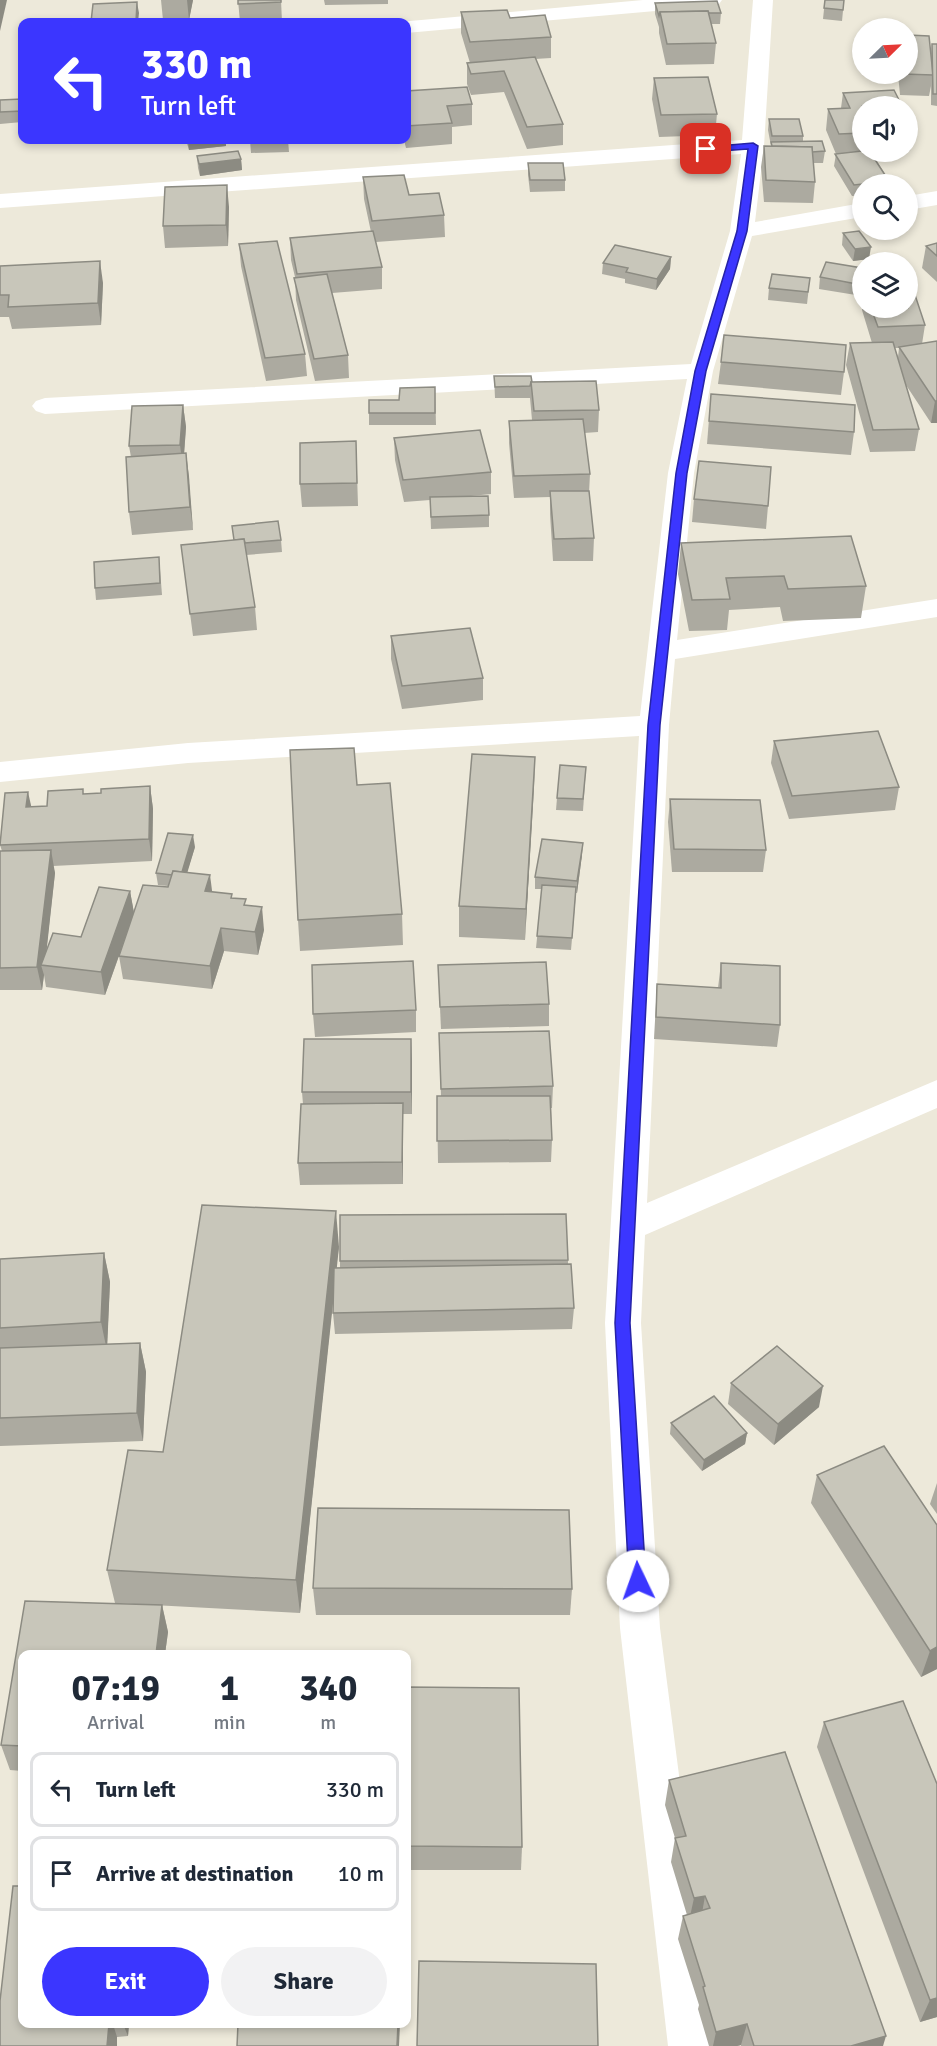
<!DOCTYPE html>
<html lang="en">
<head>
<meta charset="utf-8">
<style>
	body { margin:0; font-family:Signika,sans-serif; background:#f2f2f3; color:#1f2937; height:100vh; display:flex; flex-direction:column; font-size:22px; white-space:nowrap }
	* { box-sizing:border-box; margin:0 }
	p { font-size:20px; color:#747a83 }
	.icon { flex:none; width:33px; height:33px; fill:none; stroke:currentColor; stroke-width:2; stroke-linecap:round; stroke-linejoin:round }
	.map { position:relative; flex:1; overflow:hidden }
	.details { position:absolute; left:18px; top:1650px; width:393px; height:378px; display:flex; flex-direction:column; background:#fff; border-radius:12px; box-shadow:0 3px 9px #0003 }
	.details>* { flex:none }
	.hud { position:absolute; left:18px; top:18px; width:393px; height:126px; border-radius:12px; box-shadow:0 3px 9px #0003; background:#3b36ff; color:#fff; overflow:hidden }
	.needle { width:39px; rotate:66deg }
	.fabs { position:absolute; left:852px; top:18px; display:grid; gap:12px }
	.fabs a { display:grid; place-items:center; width:66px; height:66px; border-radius:50%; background:#fff; box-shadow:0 3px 9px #0003; font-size:30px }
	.pin { position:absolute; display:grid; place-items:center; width:51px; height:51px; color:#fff; margin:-26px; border-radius:12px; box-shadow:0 3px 9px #0006 }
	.me { position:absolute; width:66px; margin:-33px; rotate:357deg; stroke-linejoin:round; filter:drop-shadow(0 0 4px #0008) }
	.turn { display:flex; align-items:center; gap:21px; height:126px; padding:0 24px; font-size:27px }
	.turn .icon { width:78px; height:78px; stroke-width:2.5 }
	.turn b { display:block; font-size:42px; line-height:51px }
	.eta { display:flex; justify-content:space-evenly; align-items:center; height:102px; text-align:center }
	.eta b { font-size:36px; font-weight:700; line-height:42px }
	.primary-button { display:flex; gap:12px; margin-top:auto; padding:12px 24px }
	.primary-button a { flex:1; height:69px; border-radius:36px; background:#3b36ff; color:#fff; font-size:24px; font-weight:700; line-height:69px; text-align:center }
	.primary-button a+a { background:#f2f2f3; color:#1f2937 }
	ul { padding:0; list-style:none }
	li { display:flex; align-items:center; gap:18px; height:75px; margin:0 12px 9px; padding:0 12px; border:3px solid #e0e1e3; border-radius:12px }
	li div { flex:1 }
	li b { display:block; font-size:22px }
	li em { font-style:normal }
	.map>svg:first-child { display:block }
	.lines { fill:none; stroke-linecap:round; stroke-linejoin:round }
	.minor { fill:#fff; fill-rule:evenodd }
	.wall { fill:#acaaa0; fill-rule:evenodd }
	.shaded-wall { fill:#8c8b82 }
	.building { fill:#c8c6ba; stroke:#8c8b82; stroke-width:1.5 }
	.route { fill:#3b36ff; stroke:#2623a6; stroke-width:1.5 }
</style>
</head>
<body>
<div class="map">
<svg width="937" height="2046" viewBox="0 0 937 2046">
	<rect width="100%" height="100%" fill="#ede9da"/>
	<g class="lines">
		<g class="minor">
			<path d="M643 0H722L719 4 712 6 406 33V22H399Z"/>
			<path d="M753 0H773L764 146 755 222 862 203V217L752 236 713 371 694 473 677 640 937 599V617L675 659 669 725 647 1203 937 1080V1108L645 1235 641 1323 660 1628 714 2046H668L620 1628 605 1323 639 736 188 763 0 782V762L188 743 640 716 668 473 687 379 45 414 36 411 32 406 36 401 45 398 691 364 730 231 741 154 0 208V194L742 140Z"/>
			<path d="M937 191V205L908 210V196Z"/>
		</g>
	</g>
	<g class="wall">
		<path d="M161 0H193L189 20H163Z"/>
		<path d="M238 0H281L282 22H240Z"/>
		<path d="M324 0H388V4L325 5Z"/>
		<path d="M825 0H844L842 21 823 19Z"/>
		<path d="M655 3 721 13 720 24H711L716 43 714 64 666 65 659 33V27L655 14Z"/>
		<path d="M461 12 510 18 551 37V58L535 59 563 124V145L527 149 504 92 471 95 467 84V63H470L461 33Z"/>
		<path d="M932 44H937V106L931 105V86L929 96 900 95 898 74H908L931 54Z"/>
		<path d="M654 78 717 114 715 135 659 137 652 99Z"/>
		<path d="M406 91 472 104V125L452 127V144L406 148 404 140H406Z"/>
		<path d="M843 93 862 106V152H903L872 153 889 181V184H862V195L852 196 834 166 836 154 826 130 828 109 841 108Z"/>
		<path d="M22 99V122L0 124V100Z"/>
		<path d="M908 117 914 130 910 151H908Z"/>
		<path d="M769 119 803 136V141L825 151 823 163H813L815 182 813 203 764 202 761 167 764 146H771L768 130Z"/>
		<path d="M186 140H226V146L189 150Z"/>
		<path d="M250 140H288L289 152 251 153Z"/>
		<path d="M197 156 241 159 242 170 200 176 198 168Z"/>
		<path d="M528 163 565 180V191L530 192 528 175Z"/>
		<path d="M363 177 409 195 444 215 445 237 376 242 382 267V289L332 293 348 355 349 378 315 381 296 300 295 277 291 260 290 238 371 232 364 199Z"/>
		<path d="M229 207 228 246 165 248 163 226Z"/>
		<path d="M843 233 869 259 853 261 842 245Z"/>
		<path d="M937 243V282L922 268 926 246Z"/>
		<path d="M239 244 305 354 307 376 266 381 241 266Z"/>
		<path d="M671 257 670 269 656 290 625 283V279L602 274 603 263Z"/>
		<path d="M0 266 103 283 101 325 12 329 9 317H0Z"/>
		<path d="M862 268V296L819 289 820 277Z"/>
		<path d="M810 278 807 304 768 300 769 288Z"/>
		<path d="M862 304V308H908L925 325 922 344 937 341V423H931L906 385 919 429 915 451 870 452 846 365 850 343H872L862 310ZM895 348H899L898 357Z"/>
		<path d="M721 362 844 372 841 395 718 384Z"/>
		<path d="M494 376 532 382 599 410 598 432 584 433 590 474 589 493 594 538 593 561H553L550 514V497L514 498 509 443V421L532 420 530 398H495Z"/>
		<path d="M435 387 436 425H369V413L399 400Z"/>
		<path d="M711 394 854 432 851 455 707 444Z"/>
		<path d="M183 405 186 427 184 454 186 453 193 530 132 535 129 512 131 457 129 446Z"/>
		<path d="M394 438 491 472V494L471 496 489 515V527L431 529 430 500 404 502 395 460Z"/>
		<path d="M356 441 358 506 302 507 300 484Z"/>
		<path d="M694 499 768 506 766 529 692 522Z"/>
		<path d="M232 526 281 540 282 552 246 555 255 607 257 630 193 636 181 545 234 540Z"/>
		<path d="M681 543 866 586 861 618 783 621 780 607 729 610 727 630 689 631 678 574Z"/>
		<path d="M160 569 162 595 96 600 95 588Z"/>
		<path d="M391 636 483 678V700L402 709 391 659Z"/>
		<path d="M774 741 899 787 895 810 789 819 771 763Z"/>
		<path d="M535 757 525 940 459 937V906Z"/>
		<path d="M586 767 583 811 556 810 557 798Z"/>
		<path d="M150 786 153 809 152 861 53 866 55 873 46 952 81 937 130 891 134 913 168 887V886L158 885 156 873 195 847 187 872 212 892 232 898 246 905 264 930 258 955 224 951 212 989 123 979 119 956 128 931 105 995 46 987 44 975 42 990H0V851H2L0 845 31 807 47 806 84 794 101 793Z"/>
		<path d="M670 799 766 850 763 872H672L668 822Z"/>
		<path d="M582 855 577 893H576L571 950 536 948 542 889H535V877Z"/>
		<path d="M402 914 403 945 300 951 298 920Z"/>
		<path d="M721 963 780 1025 777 1047 654 1039 657 984 718 988Z"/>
		<path d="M438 965 549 1004V1026L441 1029Z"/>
		<path d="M416 1010V1032L315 1037 313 1014Z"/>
		<path d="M439 1033 553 1086 552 1108H551L552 1140 551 1162 438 1163 437 1096H441Z"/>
		<path d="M411 1039 412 1114H403V1184L300 1185 298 1163 303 1104 302 1092Z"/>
		<path d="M339 1247 336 1268H340V1261L568 1260V1264L574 1308 572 1329 335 1334 333 1313V1298L300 1613 115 1603 107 1570 163 1452Z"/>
		<path d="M104 1253 110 1282 107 1344 140 1343 146 1372 143 1441 0 1446V1259Z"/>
		<path d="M731 1383 819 1407 774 1445 728 1404Z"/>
		<path d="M671 1423 747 1433 745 1444 702 1471 670 1434Z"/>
		<path d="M817 1475 937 1525V1669L921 1677 811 1503Z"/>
		<path d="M937 1483V1514L930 1504Z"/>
		<path d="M313 1588 572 1589 570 1615H316Z"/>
		<path d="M25 1601 162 1605 168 1632 165 1654H22V1771L10 1770 1 1745Z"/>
		<path d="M406 1687 522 1847 521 1870H406Z"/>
		<path d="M824 1722 937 1784V2017L920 2022 817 1747Z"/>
		<path d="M669 1780 883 2046H741V2045L737 2046H709L698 2009 699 2005 678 1939 683 1916 687 1915 671 1862 675 1838 665 1805Z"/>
		<path d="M22 2024H129L128 2036 117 2037V2046H0Z"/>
	</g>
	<g class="shaded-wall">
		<path d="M0 0H7L0 31Z"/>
		<path d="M187 0H193L189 20Z"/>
		<path d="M137 2 139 13 138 22H136Z"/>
		<path d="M188 140H226V146L189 150Z"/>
		<path d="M241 159 242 170 200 176 199 164Z"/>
		<path d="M227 185 229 207 228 246 226 225Z"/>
		<path d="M871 247 869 259 853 261 855 249Z"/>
		<path d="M671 257 670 269 656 290 657 279Z"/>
		<path d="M100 261 103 283 101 325 98 303Z"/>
		<path d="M935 401H937V423H931Z"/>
		<path d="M183 405 186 427 183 468 180 445Z"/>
		<path d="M186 453 189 476 193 530 190 507Z"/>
		<path d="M535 757 534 788 525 940 526 909Z"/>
		<path d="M150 786 153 809 152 861 149 839Z"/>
		<path d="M28 792 33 814 26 807Z"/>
		<path d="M193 835 195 847 183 887 181 875Z"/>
		<path d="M583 843 582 855 577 893V881Z"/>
		<path d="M51 850 55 873 45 965H41L44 975 42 990 37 967Z"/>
		<path d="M210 875 213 898 205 891Z"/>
		<path d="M130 891 134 913 105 995 101 972Z"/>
		<path d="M262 907 264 930 258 955 255 932Z"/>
		<path d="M221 928 224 951 212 989 210 966Z"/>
		<path d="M411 1039 412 1061V1114L411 1092Z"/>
		<path d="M403 1103V1184L402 1162Z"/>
		<path d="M336 1211 339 1247 300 1613 296 1580Z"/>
		<path d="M104 1253 110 1282 107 1351 101 1322Z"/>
		<path d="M140 1343 146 1372 143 1441 137 1413Z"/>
		<path d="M823 1386 819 1407 774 1445 778 1424Z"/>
		<path d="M747 1433 745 1444 702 1471 704 1460Z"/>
		<path d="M162 1605 168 1632 165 1654H156Z"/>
		<path d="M937 1647V1669L921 1677 930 1651Z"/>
		<path d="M705 1896 701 1919 689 1921 694 1898Z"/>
		<path d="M937 1998V2017L920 2022 930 2000Z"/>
		<path d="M109 2024H113L117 2037V2046H107Z"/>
		<path d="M123 2024H129L128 2036Z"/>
		<path d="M398 2024H400L399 2046H397Z"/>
		<path d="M747 2024 741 2045 737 2046H713L716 2032Z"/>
		<path d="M886 2036 883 2046H851Z"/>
	</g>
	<g class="building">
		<path d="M238 0H281V2L238 4Z"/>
		<path d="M825 0H844L843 10 824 8Z"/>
		<path d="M717 1 721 13H709L708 11 660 12 659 16 655 3Z"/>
		<path d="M137 2 136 22H91L93 4Z"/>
		<path d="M507 10 510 18 545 15 551 37 470 42 461 12Z"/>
		<path d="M708 11 716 43 667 44 660 12Z"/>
		<path d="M908 35 929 36 933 75 903 74H908Z"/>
		<path d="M932 44H937V94H933Z"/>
		<path d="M535 57 563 124 527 127 504 71 471 74 467 63Z"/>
		<path d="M708 77 717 114 661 115 654 78Z"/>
		<path d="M467 87 472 104 447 106 452 123 406 126V91Z"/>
		<path d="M894 90 902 106H862V133L839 134 828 109 850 108 843 93Z"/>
		<path d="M22 99V111L0 112V100Z"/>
		<path d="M908 117 914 130H908Z"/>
		<path d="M769 119H799L803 136H772Z"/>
		<path d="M822 141 825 151 812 152V147L772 146 771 142Z"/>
		<path d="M764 146 812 147 815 182 766 180Z"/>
		<path d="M238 151 241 159 199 164 197 156Z"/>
		<path d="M862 151 870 152 889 181 854 185 835 154Z"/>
		<path d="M528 163H563L565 180H530Z"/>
		<path d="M404 175 409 195 439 193 444 215 372 221 363 177Z"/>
		<path d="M227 185 226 225 163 226 165 187Z"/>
		<path d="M373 231 382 267 297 274 290 238Z"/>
		<path d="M859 231 871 247 855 249 843 233Z"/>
		<path d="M277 241 305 354 265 358 239 244Z"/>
		<path d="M937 243V256L926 246Z"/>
		<path d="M615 245 671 257 657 279 626 272 628 268 603 263Z"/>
		<path d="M100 261 98 303 8 307 9 295H0V266Z"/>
		<path d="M826 262 862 268V285L820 277Z"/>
		<path d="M327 274 348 355 314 359 294 278Z"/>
		<path d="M772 274 810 278 808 292 769 288Z"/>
		<path d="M908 286H912L925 325 878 327 871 308H908Z"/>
		<path d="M724 335 846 345 844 372 721 362Z"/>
		<path d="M937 341V401H935L899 347Z"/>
		<path d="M893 342 919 429 873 430 850 343Z"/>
		<path d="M494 376H531L532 382H531L530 386 495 387Z"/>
		<path d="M596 381 599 410 534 411 531 382Z"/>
		<path d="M435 387V413H369V400H399L400 388Z"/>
		<path d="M711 394 855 405 854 432 709 421Z"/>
		<path d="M183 405 180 445 129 446 132 406Z"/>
		<path d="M583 419 590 474 514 476 509 421Z"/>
		<path d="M480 430 491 472 403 480 394 438Z"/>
		<path d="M356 441 357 483 300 484V443Z"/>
		<path d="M186 453 190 507 129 512 126 457Z"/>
		<path d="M699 461 771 467 768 506 694 499Z"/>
		<path d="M550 491H589L594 538 554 539Z"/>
		<path d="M488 496 489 515 431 517 430 497Z"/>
		<path d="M278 521 281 540 245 543 244 539 234 540 232 526Z"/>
		<path d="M851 536 866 586 788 589 784 576 726 578 730 599 692 600 681 543Z"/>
		<path d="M244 539 255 607 190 614 181 545Z"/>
		<path d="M159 557 160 583 95 588 94 562Z"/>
		<path d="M470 628 483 678 402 686 391 636Z"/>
		<path d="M878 731 899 787 792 796 774 741Z"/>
		<path d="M354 748 357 785 390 783 402 914 298 920 290 750Z"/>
		<path d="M472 754 535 757 526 909 459 906Z"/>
		<path d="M560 765 586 767 583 799 557 798Z"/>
		<path d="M150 786 149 839 0 845 5 793 28 792 26 807 47 806 48 791 83 789V794L101 793V789Z"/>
		<path d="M670 799 760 800 766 850 674 849Z"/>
		<path d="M168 833 193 835 182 872 173 871 172 875 156 873Z"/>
		<path d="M542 839 583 843 577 881 535 877Z"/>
		<path d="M51 850 37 967 0 968V851Z"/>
		<path d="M173 871 210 875 205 891 232 894 231 898 246 899 244 905 262 907 255 932 221 928 210 966 119 956 143 885 168 887Z"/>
		<path d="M542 885 576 887 572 938 537 936Z"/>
		<path d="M99 887 130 891 101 972 41 965 53 933 81 937Z"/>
		<path d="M413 961 416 1010 313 1014 312 965Z"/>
		<path d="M546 962 549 1004 440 1007 438 965Z"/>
		<path d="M721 963 780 966V1025L656 1017 657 984 721 988Z"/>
		<path d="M549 1031 553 1086 441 1089 439 1033Z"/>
		<path d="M304 1039H411V1092H302Z"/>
		<path d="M437 1096H550L552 1140 437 1141Z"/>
		<path d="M403 1103 402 1162 298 1163 301 1104Z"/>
		<path d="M202 1205 336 1211 296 1580 107 1570 128 1450 163 1452Z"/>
		<path d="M566 1214 568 1260 340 1261V1215Z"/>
		<path d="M104 1253 101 1322 0 1328V1259Z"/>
		<path d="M571 1264 574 1308 333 1313 334 1268Z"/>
		<path d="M140 1343 137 1413 0 1418V1348Z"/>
		<path d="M777 1346 823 1386 778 1424 731 1383Z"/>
		<path d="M714 1396 747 1433 704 1460 671 1423Z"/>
		<path d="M884 1446 937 1525V1647L930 1651 817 1475Z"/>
		<path d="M318 1508 569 1510 572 1589 313 1588Z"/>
		<path d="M25 1601 162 1605 156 1654H22V1746L1 1745Z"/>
		<path d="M406 1687 519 1688 522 1847 406 1846Z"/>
		<path d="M903 1701 937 1784V1998L930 2000 824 1722Z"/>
		<path d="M785 1752 886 2036 851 2046H754L747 2024 716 2032 703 1987 705 1986 683 1916 710 1908 705 1896 694 1898 675 1838 686 1836 669 1780Z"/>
		<path d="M13 1886H22V2024H109L107 2046H0V2001Z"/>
		<path d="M419 1961 596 1964 598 2046H417Z"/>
		<path d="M238 2024H398L397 2046H237Z"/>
	</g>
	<path class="route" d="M753 143 758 146 747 231 706 371 687 473 660 725 630 1323 646 1581 643 1586 638 1589 632 1586 629 1581 615 1323 648 725 676 473 695 371 737 231 748 149 706 152 702 149 706 147Z"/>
</svg>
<div class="fabs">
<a><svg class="needle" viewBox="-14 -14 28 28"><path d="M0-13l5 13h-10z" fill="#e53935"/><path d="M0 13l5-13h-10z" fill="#747a83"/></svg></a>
<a><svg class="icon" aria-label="sound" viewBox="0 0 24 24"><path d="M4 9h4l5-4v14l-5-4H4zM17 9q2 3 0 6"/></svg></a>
<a><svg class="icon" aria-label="search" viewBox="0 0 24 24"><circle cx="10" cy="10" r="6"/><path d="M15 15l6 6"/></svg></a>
<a><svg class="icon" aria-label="layers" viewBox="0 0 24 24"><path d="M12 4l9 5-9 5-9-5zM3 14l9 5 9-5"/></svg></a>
</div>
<div class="pin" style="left:706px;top:149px;background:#d93025"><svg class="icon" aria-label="arrive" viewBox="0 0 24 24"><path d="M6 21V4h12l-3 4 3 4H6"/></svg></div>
<svg class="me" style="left:638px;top:1581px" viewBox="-20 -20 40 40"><circle r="19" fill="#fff"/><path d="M0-13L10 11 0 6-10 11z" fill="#3b36ff"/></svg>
<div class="hud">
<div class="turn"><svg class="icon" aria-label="left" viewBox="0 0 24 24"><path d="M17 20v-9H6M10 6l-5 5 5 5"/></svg><div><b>330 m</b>Turn left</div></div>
</div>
<section class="details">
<div class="eta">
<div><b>07:19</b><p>Arrival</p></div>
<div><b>1</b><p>min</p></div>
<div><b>340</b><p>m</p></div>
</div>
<ul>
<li><svg class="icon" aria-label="left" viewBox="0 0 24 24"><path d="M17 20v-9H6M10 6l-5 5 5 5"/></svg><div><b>Turn left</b></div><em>330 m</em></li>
<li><svg class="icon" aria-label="arrive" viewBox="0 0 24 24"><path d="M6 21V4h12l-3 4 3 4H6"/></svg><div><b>Arrive at destination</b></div><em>10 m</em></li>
</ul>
<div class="primary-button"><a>Exit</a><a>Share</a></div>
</section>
</div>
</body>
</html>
